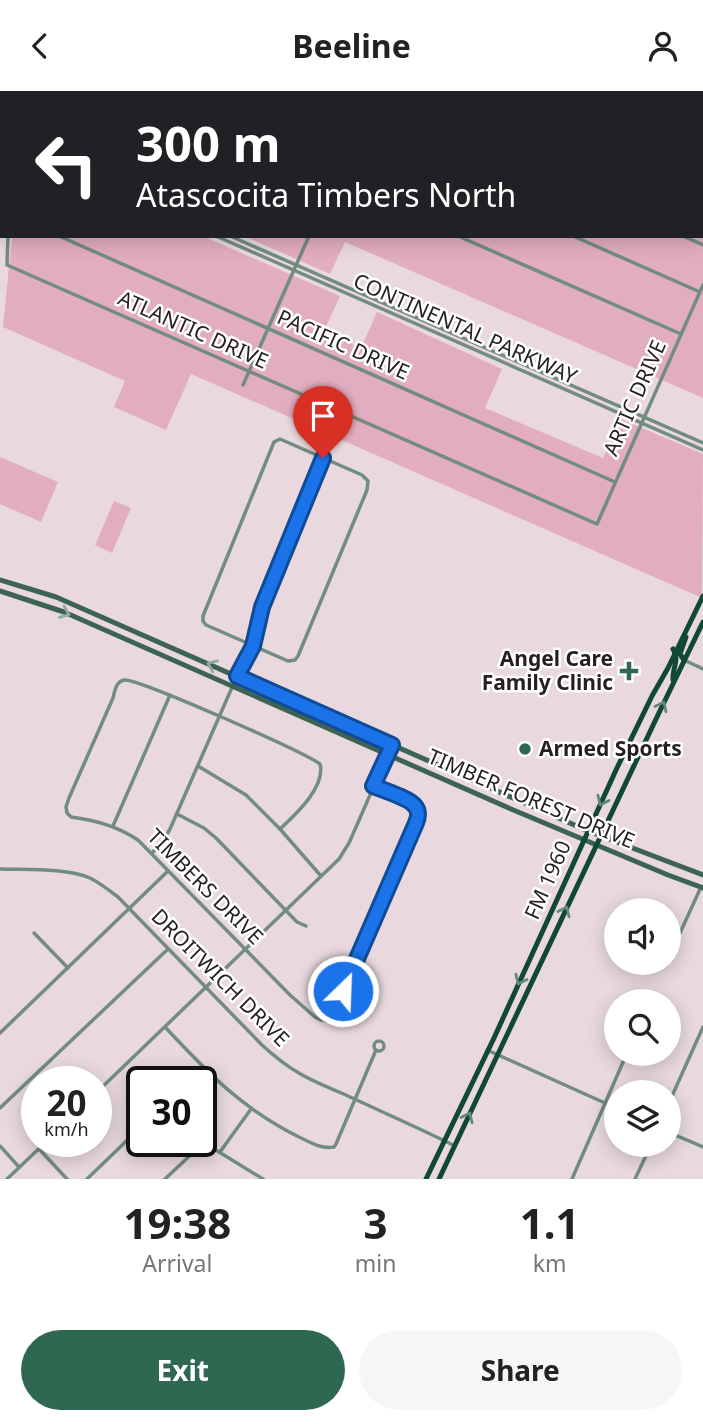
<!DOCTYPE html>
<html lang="en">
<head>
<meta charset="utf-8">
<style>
	body { margin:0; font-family:"Noto Sans",sans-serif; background:#f6f6f6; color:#222; height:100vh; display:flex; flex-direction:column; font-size:26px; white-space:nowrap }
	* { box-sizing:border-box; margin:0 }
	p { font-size:23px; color:#767676 }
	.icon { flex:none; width:38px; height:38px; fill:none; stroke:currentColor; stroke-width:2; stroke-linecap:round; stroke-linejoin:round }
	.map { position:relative; height:1088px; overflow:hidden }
	.panel { display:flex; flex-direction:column; background:#fff; flex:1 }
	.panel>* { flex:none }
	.hud { position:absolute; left:0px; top:0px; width:704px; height:147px; box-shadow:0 4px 18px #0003; background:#202124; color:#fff; overflow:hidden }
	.controls { position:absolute; left:604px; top:807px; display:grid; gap:14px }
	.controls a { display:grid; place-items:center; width:77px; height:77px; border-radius:50%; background:#fff; box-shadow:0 4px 18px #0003; font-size:35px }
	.speed { position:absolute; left:21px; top:975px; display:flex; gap:14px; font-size:35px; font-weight:700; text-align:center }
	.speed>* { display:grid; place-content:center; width:91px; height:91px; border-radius:50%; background:#fff; box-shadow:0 4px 18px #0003; line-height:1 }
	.speed small { font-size:18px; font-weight:400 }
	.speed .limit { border:4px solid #111; border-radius:10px; background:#fff; color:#111 }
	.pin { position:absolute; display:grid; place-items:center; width:60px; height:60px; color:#fff; margin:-72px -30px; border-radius:50% 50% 50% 0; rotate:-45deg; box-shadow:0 0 7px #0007 }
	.pin .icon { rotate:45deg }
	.me { position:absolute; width:77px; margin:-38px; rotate:24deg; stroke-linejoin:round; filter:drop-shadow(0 0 5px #0008) }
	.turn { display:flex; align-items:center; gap:24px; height:147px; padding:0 21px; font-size:32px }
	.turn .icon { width:91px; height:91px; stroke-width:2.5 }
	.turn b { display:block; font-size:49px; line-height:60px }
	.eta { display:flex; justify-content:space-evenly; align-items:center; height:119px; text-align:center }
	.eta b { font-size:42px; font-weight:700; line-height:49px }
	.primary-button { display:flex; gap:14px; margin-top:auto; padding:14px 21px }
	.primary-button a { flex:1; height:80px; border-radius:42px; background:#2f6851; color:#fff; font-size:28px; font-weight:700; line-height:80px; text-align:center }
	.primary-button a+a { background:#f6f6f6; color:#222 }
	header { display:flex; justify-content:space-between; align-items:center; height:91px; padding:0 21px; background:#fff; font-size:32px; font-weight:700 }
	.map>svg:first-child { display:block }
	.green { fill:#e3adc1 }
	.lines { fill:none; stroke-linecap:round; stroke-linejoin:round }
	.street { stroke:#728c7f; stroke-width:3.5 }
	.secondary { stroke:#3d6453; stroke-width:5 }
	.primary { stroke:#114835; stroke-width:5 }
	.oneway { stroke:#94aaa0 }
	.oneway2 { stroke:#64887c }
	.route-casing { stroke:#114b97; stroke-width:18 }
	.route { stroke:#1a73e8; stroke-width:12 }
	.poi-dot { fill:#2f6851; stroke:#fff; stroke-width:2.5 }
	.labels { text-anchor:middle; stroke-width:5; stroke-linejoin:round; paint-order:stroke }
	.street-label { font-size:21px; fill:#251f21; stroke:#fff }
	.poi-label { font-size:21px; font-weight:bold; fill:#251f21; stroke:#fff; text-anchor:end }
</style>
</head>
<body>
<header><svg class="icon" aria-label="back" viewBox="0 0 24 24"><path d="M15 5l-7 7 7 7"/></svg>Beeline<svg class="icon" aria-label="person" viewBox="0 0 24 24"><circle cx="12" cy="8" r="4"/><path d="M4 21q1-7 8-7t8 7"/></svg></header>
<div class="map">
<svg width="703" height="1088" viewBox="0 0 703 1088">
	<rect width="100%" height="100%" fill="#e9d9df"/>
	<g class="green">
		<path d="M87 0H535L539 2H86Z"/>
		<path d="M702 71 703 72V307L345 151 330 183 244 145H702Z"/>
		<path d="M12 145H202L340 205 324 240 361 257 377 221 502 278 485 317 603 367 621 328 703 363 702 507 191 283 166 339 114 316 125 290 3 236Z"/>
		<path d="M0 366 58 391 41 431 0 413Z"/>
		<path d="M114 410 131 417 112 462 95 454Z"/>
	</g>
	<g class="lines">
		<g class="street">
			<path d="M37 0V2"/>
			<path d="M131 0 135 2"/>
			<path d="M243 0 247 2"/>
			<path d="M358 0 362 2"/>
			<path d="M474 0 478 2"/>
			<path d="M610 0 614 2"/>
			<path d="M372 2 373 0"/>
			<path d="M690 2 691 0"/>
			<path d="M702 40 703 41"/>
			<path d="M0 43 2 44"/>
			<path d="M0 50H2"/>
			<path d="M702 100H703"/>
			<path d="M8 145 7 174 597 433 703 194"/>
			<path d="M59 145 615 391"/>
			<path d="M216 145 703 359"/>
			<path d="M230 145 703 352"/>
			<path d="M458 145 681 243"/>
			<path d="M573 145 700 201"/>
			<path d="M683 145 703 154"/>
			<path d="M243 294 309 145"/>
			<path d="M280 348 362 384 368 390 367 399 298 565 295 569 288 570 206 534 203 530V525L274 351Z"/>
			<path d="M684 569 703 578"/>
			<path d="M198 675 246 704 280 738 321 785"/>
			<path d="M177 723 204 737 216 747 297 831 306 835"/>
			<path d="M113 735 170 604"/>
			<path d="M280 738C295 724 326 696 320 673 304 661 137 587 124 589 116 591 115 599 113 607L69 707 66 716 67 722 71 726C96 729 117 735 138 749L290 904 315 926 321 929 328 930 331 925 417 728V719L412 713 373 695"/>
			<path d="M152 762 163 750 170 738 237 585 253 555 262 516 323 367"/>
			<path d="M0 778C26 779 67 777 90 787 100 792 109 799 118 806L262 954C291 981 310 989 346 1004 382 1021 419 1037 455 1055"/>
			<path d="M34 842 68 877"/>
			<path d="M680 842 701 796"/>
			<path d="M649 910 652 903"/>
			<path d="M165 936C207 981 242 1018 299 1046 312 1052 320 1058 334 1056L336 1053 376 959"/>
			<path d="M0 942 168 780"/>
			<circle cx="379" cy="955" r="5"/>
			<path d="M487 959 616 1017"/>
			<path d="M96 1002 339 768 349 752 392 654"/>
			<path d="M668 1014 703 936"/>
			<path d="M0 1017 168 858"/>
			<path d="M668 1041 703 1056"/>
			<path d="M0 1055 19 1076"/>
			<path d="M39 1058 67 1088"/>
			<path d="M220 1061 251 1018"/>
			<path d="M7 1088 47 1050"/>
			<path d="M87 1088 142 1035"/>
			<path d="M165 1088 198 1057 206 1053 263 1088"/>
			<path d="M572 1088 627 962"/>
			<path d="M635 1088 651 1054"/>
		</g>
		<g class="secondary">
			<path d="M0 489 56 506 588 740 703 784"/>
			<path d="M0 500 64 521 511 718 668 784 703 797"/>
		</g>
		<g class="primary">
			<path d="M673 558C680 568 672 578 673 589"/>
			<path d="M684 569 680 563 686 546"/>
			<path d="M426 1088 494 947 616 679 652 605 668 577 703 505"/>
			<path d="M439 1088 656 628 703 531"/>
		</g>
	</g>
	<defs><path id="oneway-chevron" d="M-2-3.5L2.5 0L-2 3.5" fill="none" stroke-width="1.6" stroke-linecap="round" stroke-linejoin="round" transform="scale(1.75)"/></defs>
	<g class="oneway">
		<use href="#oneway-chevron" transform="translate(65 522) rotate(22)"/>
		<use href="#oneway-chevron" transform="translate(212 574) rotate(-156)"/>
	</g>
	<g class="oneway2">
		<use href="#oneway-chevron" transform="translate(662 615) rotate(-64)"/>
		<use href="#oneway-chevron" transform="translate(602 710) rotate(115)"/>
		<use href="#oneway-chevron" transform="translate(565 820) rotate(-65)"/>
		<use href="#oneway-chevron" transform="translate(520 889) rotate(115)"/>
		<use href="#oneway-chevron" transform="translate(468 1026) rotate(-65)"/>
	</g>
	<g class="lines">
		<defs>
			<path id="route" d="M323 367 262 516 253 555 237 585 392 654 373 695C383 699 409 707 415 715 420 721 418 727 416 732L343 900"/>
		</defs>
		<use href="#route" class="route-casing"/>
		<use href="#route" class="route"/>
	</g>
	<g class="poi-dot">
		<path d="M625.5 569.5h7v7h7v7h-7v7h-7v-7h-7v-7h7z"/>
		<circle cx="525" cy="658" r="7"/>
	</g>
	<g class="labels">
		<g class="street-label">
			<text transform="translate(465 238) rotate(24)" y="7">CONTINENTAL PARKWAY</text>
			<text transform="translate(193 239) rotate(24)" y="7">ATLANTIC DRIVE</text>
			<text transform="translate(343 254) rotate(24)" y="7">PACIFIC DRIVE</text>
			<text transform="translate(635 307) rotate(-66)" y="7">ARTIC DRIVE</text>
			<text transform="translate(531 708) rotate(23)" y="7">TIMBER FOREST DRIVE</text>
			<text transform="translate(548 789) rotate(-66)" y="7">FM 1960</text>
			<text transform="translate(205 796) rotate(45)" y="7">TIMBERS DRIVE</text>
			<text transform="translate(220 887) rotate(45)" y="7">DROITWICH DRIVE</text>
		</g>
		<g class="poi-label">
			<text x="613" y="575">Angel Care<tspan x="613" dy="24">Family Clinic</tspan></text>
			<text x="539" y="665" text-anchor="start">Armed Sports</text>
		</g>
	</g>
</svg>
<div class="controls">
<a><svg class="icon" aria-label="sound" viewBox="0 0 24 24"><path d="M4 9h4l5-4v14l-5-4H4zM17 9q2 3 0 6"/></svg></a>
<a><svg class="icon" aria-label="search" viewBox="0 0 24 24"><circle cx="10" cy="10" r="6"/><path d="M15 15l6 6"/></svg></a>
<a><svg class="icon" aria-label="layers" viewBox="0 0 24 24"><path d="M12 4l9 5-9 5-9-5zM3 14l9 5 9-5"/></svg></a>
</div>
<div class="speed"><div>20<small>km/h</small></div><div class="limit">30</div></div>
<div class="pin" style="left:323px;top:367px;background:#d93025"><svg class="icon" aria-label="arrive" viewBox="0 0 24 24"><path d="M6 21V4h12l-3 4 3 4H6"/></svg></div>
<svg class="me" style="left:343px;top:900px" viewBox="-20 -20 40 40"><circle r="17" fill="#1a73e8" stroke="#fff" stroke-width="3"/><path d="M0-11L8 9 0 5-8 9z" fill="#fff"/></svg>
<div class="hud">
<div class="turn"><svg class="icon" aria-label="left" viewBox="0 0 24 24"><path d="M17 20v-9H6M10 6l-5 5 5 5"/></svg><div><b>300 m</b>Atascocita Timbers North</div></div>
</div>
</div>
<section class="panel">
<div class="eta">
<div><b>19:38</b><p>Arrival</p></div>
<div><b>3</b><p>min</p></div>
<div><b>1.1</b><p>km</p></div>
</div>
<div class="primary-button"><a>Exit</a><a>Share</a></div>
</section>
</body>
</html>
